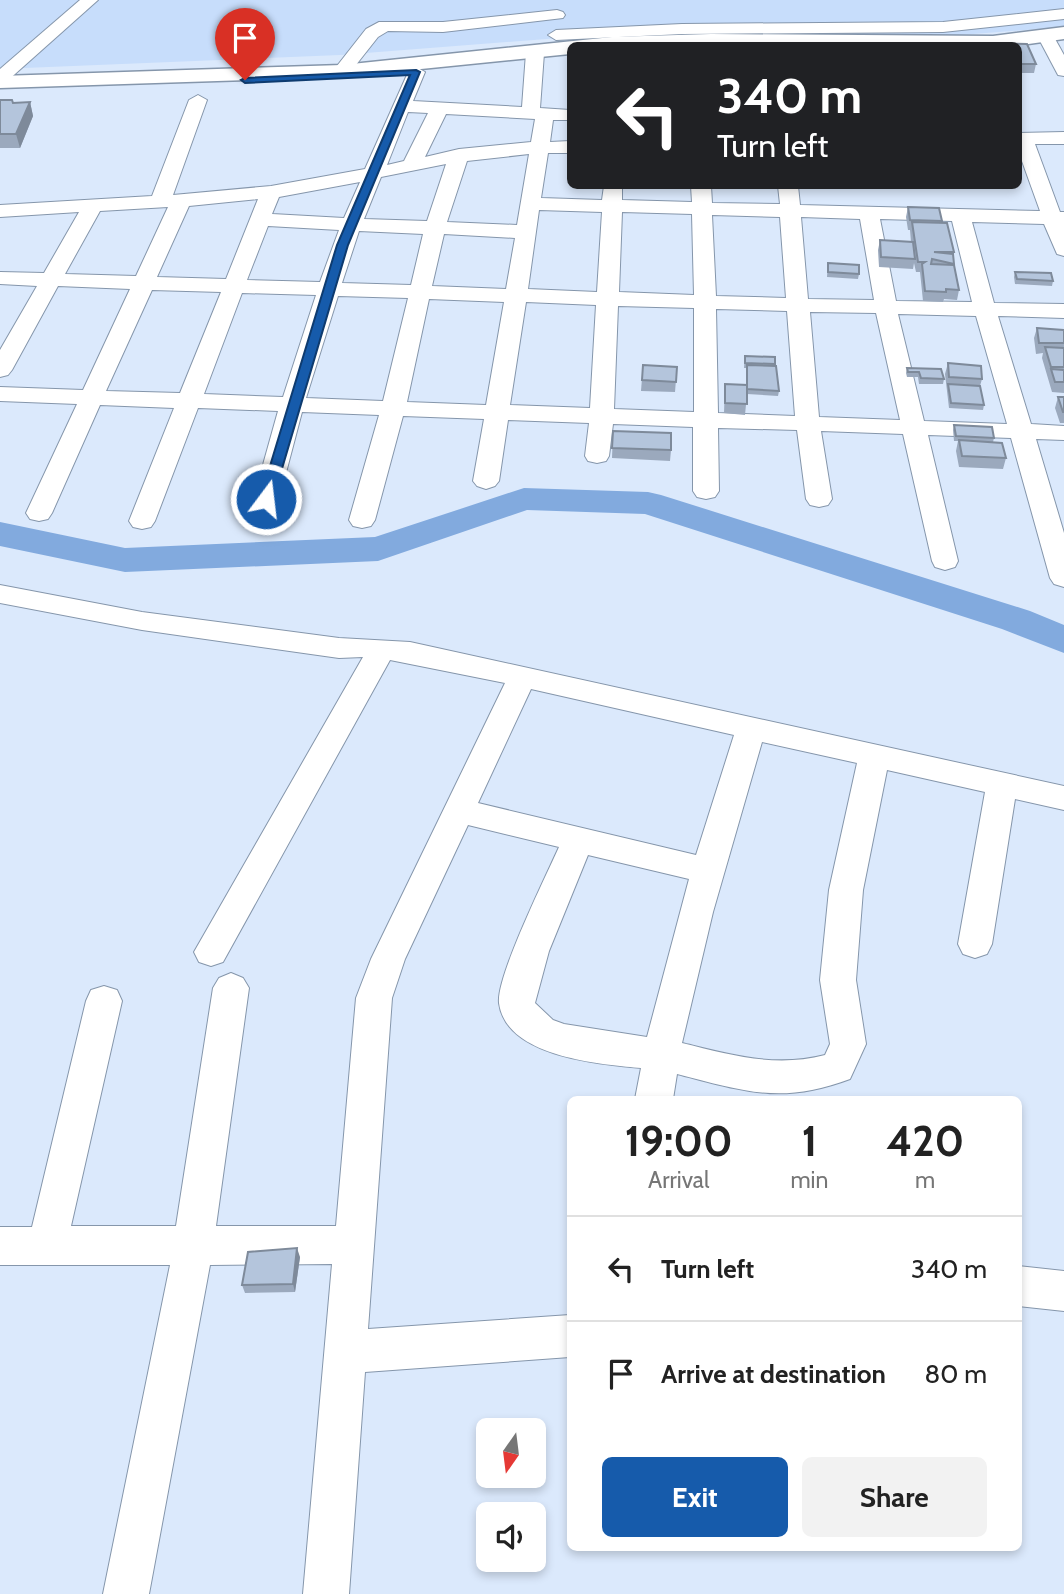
<!DOCTYPE html>
<html lang="en">
<head>
<meta charset="utf-8">
<style>
	body { margin:0; font-family:Cabin,sans-serif; background:#f2f2f2; color:#222; height:100vh; display:flex; flex-direction:column; font-size:26px; white-space:nowrap }
	* { box-sizing:border-box; margin:0 }
	p { font-size:23px; color:#767676 }
	.icon { flex:none; width:38px; height:38px; fill:none; stroke:currentColor; stroke-width:2; stroke-linecap:round; stroke-linejoin:round }
	.map { position:relative; flex:1; overflow:hidden }
	.sheet { position:absolute; left:567px; top:1096px; width:455px; height:455px; display:flex; flex-direction:column; background:#fff; border-radius:10px; box-shadow:0 4px 10px #0003 }
	.sheet>* { flex:none }
	.hud { position:absolute; left:567px; top:42px; width:455px; height:147px; border-radius:10px; box-shadow:0 4px 10px #0003; background:#202124; color:#fff; overflow:hidden }
	.needle { width:46px; rotate:194deg }
	.controls { position:absolute; left:476px; top:1418px; display:grid; gap:14px }
	.controls a { display:grid; place-items:center; width:70px; height:70px; border-radius:10px; background:#fff; box-shadow:0 4px 10px #0003; font-size:35px }
	.pin { position:absolute; display:grid; place-items:center; width:60px; height:60px; color:#fff; margin:-72px -30px; border-radius:50% 50% 50% 0; rotate:-45deg; box-shadow:0 0 7px #0007 }
	.pin .icon { rotate:45deg }
	.me { position:absolute; width:77px; margin:-38px; rotate:15deg; stroke-linejoin:round; filter:drop-shadow(0 0 5px #0008) }
	.turn { display:flex; align-items:center; gap:24px; height:147px; padding:0 35px; font-size:32px }
	.turn .icon { width:91px; height:91px; stroke-width:2.5 }
	.turn b { display:block; font-size:49px; line-height:60px }
	.eta { display:flex; justify-content:space-evenly; align-items:center; height:119px; text-align:center }
	.eta b { font-size:42px; font-weight:700; line-height:49px }
	.primary-button { display:flex; gap:14px; margin-top:auto; padding:14px 35px }
	.primary-button a { flex:1; height:80px; border-radius:10px; background:#165bab; color:#fff; font-size:28px; font-weight:700; line-height:80px; text-align:center }
	.primary-button a+a { background:#f2f2f2; color:#222 }
	ul { padding:0; list-style:none }
	li { display:flex; align-items:center; gap:21px; height:105px; padding:0 35px; border-top:2px solid #e0e0e0 }
	li div { flex:1 }
	li b { display:block; font-size:26px }
	li em { font-style:normal }
	.map>svg:first-child { display:block }
	.built { fill:#c7ddfb }
	.lines { fill:none; stroke-linecap:round; stroke-linejoin:round }
	.river { fill:#82aade; fill-rule:evenodd }
	.minor-casing { stroke:#8596ab; stroke-width:2 }
	.major-casing { stroke:#8596ab; stroke-width:3 }
	.minor { fill:#fff; fill-rule:evenodd }
	.major { fill:#fff; fill-rule:evenodd }
	.wall { fill:#9ba9bd }
	.shaded-wall { fill:#7e8a9a }
	.building { fill:#b4c5dc; stroke:#7e8a9a; stroke-width:2 }
	.route { fill:#165bab; stroke:#0e3b6f; stroke-width:2 }
</style>
</head>
<body>
<div class="map">
<svg width="1064" height="1594" viewBox="0 0 1064 1594">
	<rect width="100%" height="100%" fill="#dbe9fc"/>
	<path class="built" d="M0 0H1064V27L960 35 611 34 340 55 0 69Z"/>
	<g class="lines">
		<path class="river" d="M524 488 648 492 661 495 1030 611 1064 625V653L1002 629 645 514 527 510 378 561 125 572 0 546V522L125 548 375 537Z"/>
		<defs>
			<g id="minor">
				<path d="M80 0H98L6 82 0 83V69Z"/>
				<path d="M1064 9V19L943 32 682 34 556 40 548 35 556 30 682 24 943 22Z"/>
				<path d="M557 10 563 12 565 15 563 18 443 32 388 31 378 37 348 75 342 76 333 71 366 29 379 22H443Z"/>
				<path d="M1048 36 1054 37 1064 55V76L1058 75 1040 41Z"/>
				<path d="M535 48 544 53 540 108 570 110V120H553L550 142 570 141V153H548L541 198 602 200 604 186H622V200L692 202 691 186H711L712 203 780 204 778 186H798L800 205 1040 211 1018 150V133L1064 132V144H1035L1060 212H1064V256L1057 254 1044 224 972 222 994 303 1064 304V318L998 316 1031 424 1064 426V440L1036 439 1064 533V587L1054 584 1050 578 1011 438 928 435 958 561 955 567 945 570 935 567 932 561 903 434 821 431 832 499 828 505 819 507 810 505 806 499 797 430 718 428 719 491 715 497 706 499 697 497 693 491V427L613 424 609 456 606 461 597 463 588 461 585 456 589 423 508 420 499 481 495 486 486 489 477 486 473 481 484 419 403 416 375 520 371 526 362 528 353 526 349 520 379 415 302 412 273 522 269 528 260 530 251 528 247 522 278 411 198 408 155 521 151 527 142 529 133 527 129 521 174 408 100 405 52 513 48 519 39 521 30 519 26 513 77 404 0 401V387L83 390 130 289 58 286 12 370 8 375 0 377V350L37 286 0 284V272L44 273 79 212 0 217V205L152 196 189 100 198 95 207 100 173 195 271 186 365 169 410 68 416 67 425 72 413 101 522 107 526 53ZM408 112 428 113 404 161 387 165ZM446 114 535 119 531 142 459 149 425 157ZM529 154 517 225 447 222 467 161ZM446 164 427 221 364 219 381 177ZM360 182 344 218 272 214 279 197ZM258 199 226 279 157 277 189 206ZM168 207 136 276 65 274 100 211ZM539 210 602 212 597 292 528 289ZM622 212 692 214 694 295 619 292ZM712 215 780 217 786 298 716 296ZM801 217 860 219 874 300 808 299ZM880 219 952 221 972 302 896 301ZM268 226 339 230 320 282 247 280ZM359 231 423 234 411 285 342 283ZM444 234 515 238 506 289 432 286ZM152 290 221 292 180 393 106 391ZM242 293 316 295 283 397 204 394ZM338 296 408 298 383 401 306 398ZM429 299 504 302 486 405 407 402ZM526 302 596 305 590 408 510 405ZM618 306 694 308V412L614 409ZM716 309 787 311 795 416 718 413ZM810 312 876 313 900 420 819 417ZM898 314 976 316 1007 424 924 421Z"/>
				<path d="M0 585 142 612 339 638 410 642 1064 786V810L1015 799 992 944 987 954 975 958 963 954 958 944 985 792 887 770 863 890 856 980 866 1044 850 1079C781 1105 744 1091 677 1074L673 1099H635L641 1068C600 1064 506 1057 499 1003 496 977 546 876 559 847L468 825 405 959 392 998 368 1329 570 1315V1357L365 1372 349 1594H303L332 1264 210 1265 149 1594H103L170 1265H0V1227H32L86 1001 91 990 104 986 117 990 122 1001 71 1226H176L213 988 219 978 231 973 243 978 249 988 216 1226H336L356 998 371 959 505 683 390 660 223 962 211 966 199 962 194 952 363 657 339 658 142 630 0 603ZM531 689 734 735 696 855 478 803ZM762 742 857 763 829 890 820 980 830 1044 825 1055C775 1068 731 1055 682 1043L713 912ZM588 855 689 879 647 1037 564 1024 553 1020 535 1003 549 951Z"/>
				<path d="M1018 1266 1064 1271V1311L1018 1306Z"/>
			</g>
			<path id="major" d="M1064 27V39L1014 46H570V54L342 77 0 88V76L342 65 612 37 711 34 993 36Z"/>
		</defs>
		<use href="#minor" class="minor-casing"/>
		<use href="#major" class="major-casing"/>
		<use href="#minor" class="minor"/>
		<use href="#major" class="major"/>
	</g>
	<g class="wall">
		<path d="M990 43 1027 44 1036 64 1034 73H1018V46H989Z"/>
		<path d="M0 100 13 103 30 102 33 116 20 148H0Z"/>
		<path d="M908 207 942 221 941 223 954 252 953 256 954 265 959 290 957 300 944 299 943 302 923 301 920 272H916L914 263 913 269 879 267 878 250 880 240 911 242 910 230H908L906 217Z"/>
		<path d="M828 263 859 274 858 279 827 277Z"/>
		<path d="M1015 272 1053 281 1052 286 1015 284 1014 277Z"/>
		<path d="M1037 328 1064 330V393L1052 392 1042 358 1043 353 1036 354 1034 338Z"/>
		<path d="M745 356 775 357V366L779 391 778 396 747 394 745 415 724 413 725 384 747 385V368H744Z"/>
		<path d="M948 363 982 379 980 386 984 405 983 410 949 408 945 374Z"/>
		<path d="M643 365 677 367 675 392 641 391Z"/>
		<path d="M907 368 944 379 943 384H919L918 377H907L906 373Z"/>
		<path d="M1058 397H1064V423H1060L1055 408Z"/>
		<path d="M954 425 994 438 993 442 1006 458 1003 469 959 467 956 451 958 441H954L953 430Z"/>
		<path d="M613 431 671 450 670 461 612 458Z"/>
		<path d="M300 1257 295 1292 245 1293 242 1285Z"/>
	</g>
	<g class="shaded-wall">
		<path d="M30 102 33 116 20 148 16 134Z"/>
		<path d="M297 1248 300 1257 295 1292 293 1284Z"/>
	</g>
	<g class="building">
		<path d="M990 43 1027 44 1036 64H1018V46H991Z"/>
		<path d="M0 100H12L13 103 30 102 16 134H0Z"/>
		<path d="M908 207 939 208 942 221 910 220Z"/>
		<path d="M912 222 947 223 954 252H934L953 254 954 264 932 259 931 264 954 265 959 290 946 289V292L925 291 922 264 925 262H918Z"/>
		<path d="M880 240 913 242 915 259 881 257Z"/>
		<path d="M828 263 859 265V274L828 272Z"/>
		<path d="M1015 272 1051 273 1053 281 1017 279Z"/>
		<path d="M1037 328 1064 330V343H1039Z"/>
		<path d="M1045 347 1064 348V367H1051Z"/>
		<path d="M745 356 775 357V364L745 363Z"/>
		<path d="M948 363 981 366 982 379 949 377Z"/>
		<path d="M643 365 677 367 676 382 642 380Z"/>
		<path d="M747 365 776 366 779 391 747 389Z"/>
		<path d="M907 368 941 369 944 379 921 378 919 372H908Z"/>
		<path d="M1051 369 1064 370V382H1055Z"/>
		<path d="M725 384 747 385V404L725 403Z"/>
		<path d="M948 384 980 386 984 405 951 403Z"/>
		<path d="M1058 397H1064V412H1063Z"/>
		<path d="M954 425 992 427 994 438 956 436Z"/>
		<path d="M613 431 671 433V450L612 448Z"/>
		<path d="M959 440 1002 443 1006 458 962 456Z"/>
		<path d="M297 1248 293 1284 242 1285 248 1252Z"/>
	</g>
	<path class="route" d="M416 70 420 72 348 245 273 499 266 503 262 502 260 499 337 245 410 75 245 83 241 80 245 78Z"/>
</svg>
<div class="controls">
<a><svg class="needle" viewBox="-14 -14 28 28"><path d="M0-13l5 13h-10z" fill="#e53935"/><path d="M0 13l5-13h-10z" fill="#767676"/></svg></a>
<a><svg class="icon" aria-label="sound" viewBox="0 0 24 24"><path d="M4 9h4l5-4v14l-5-4H4zM17 9q2 3 0 6"/></svg></a>
</div>
<div class="pin" style="left:245px;top:80px;background:#d93025"><svg class="icon" aria-label="arrive" viewBox="0 0 24 24"><path d="M6 21V4h12l-3 4 3 4H6"/></svg></div>
<svg class="me" style="left:266px;top:499px" viewBox="-20 -20 40 40"><circle r="17" fill="#165bab" stroke="#fff" stroke-width="3"/><path d="M0-11L8 9 0 5-8 9z" fill="#fff"/></svg>
<div class="hud">
<div class="turn"><svg class="icon" aria-label="left" viewBox="0 0 24 24"><path d="M17 20v-9H6M10 6l-5 5 5 5"/></svg><div><b>340 m</b>Turn left</div></div>
</div>
<section class="sheet">
<div class="eta">
<div><b>19:00</b><p>Arrival</p></div>
<div><b>1</b><p>min</p></div>
<div><b>420</b><p>m</p></div>
</div>
<ul>
<li><svg class="icon" aria-label="left" viewBox="0 0 24 24"><path d="M17 20v-9H6M10 6l-5 5 5 5"/></svg><div><b>Turn left</b></div><em>340 m</em></li>
<li><svg class="icon" aria-label="arrive" viewBox="0 0 24 24"><path d="M6 21V4h12l-3 4 3 4H6"/></svg><div><b>Arrive at destination</b></div><em>80 m</em></li>
</ul>
<div class="primary-button"><a>Exit</a><a>Share</a></div>
</section>
</div>
</body>
</html>
